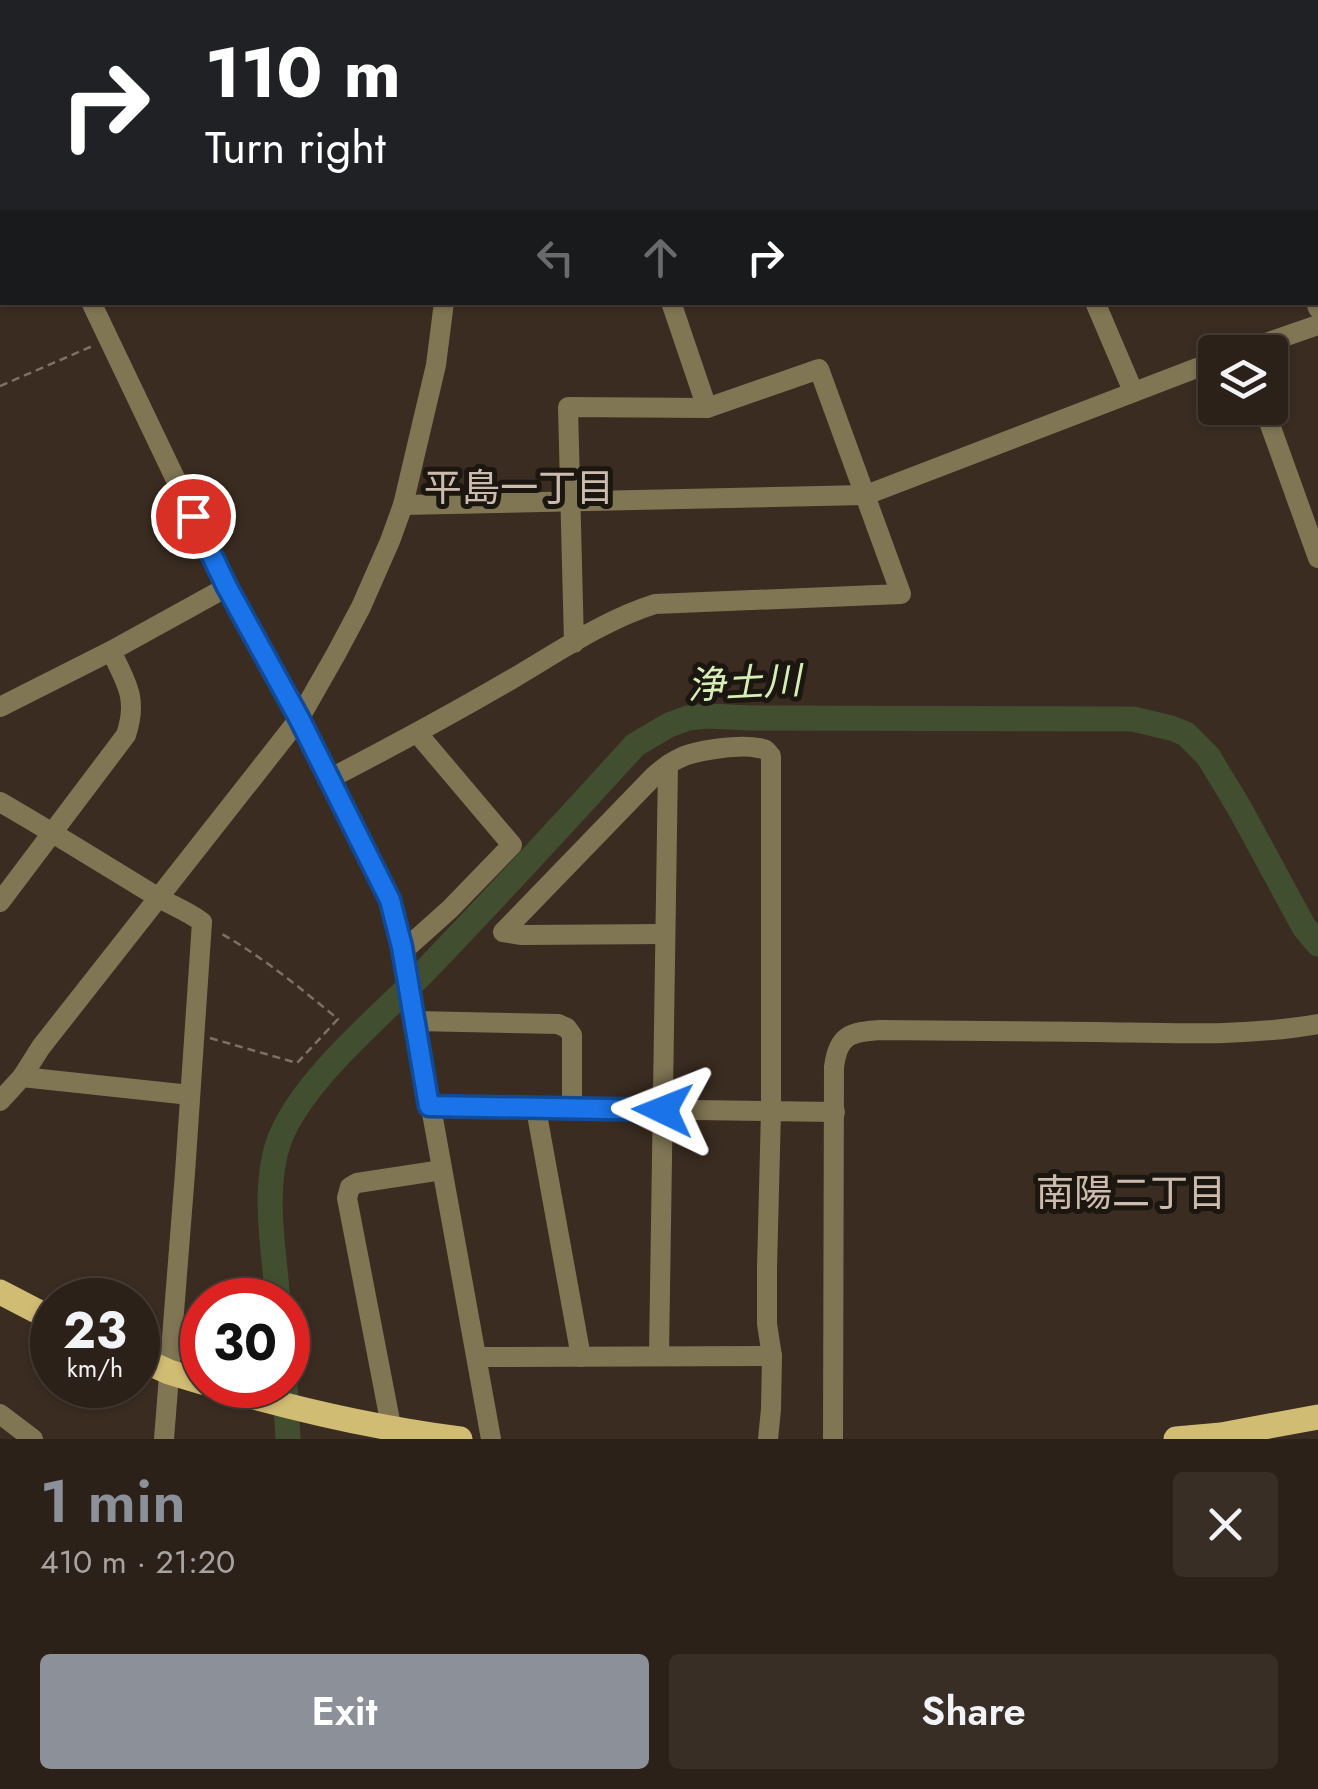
<!DOCTYPE html>
<html lang="en">
<head>
<meta charset="utf-8">
<style>
	body { margin:0; font-family:Jost,"Noto Sans JP",sans-serif; background:#382e26; color:#f1f3f6; height:100vh; display:flex; flex-direction:column; font-size:38px; white-space:nowrap }
	* { box-sizing:border-box; margin:0 }
	p { font-size:32px; color:#a6a3a2 }
	.icon { flex:none; width:55px; height:55px; fill:none; stroke:currentColor; stroke-width:2; stroke-linecap:round; stroke-linejoin:round }
	.map { position:relative; height:1439px; overflow:hidden }
	.sheet { display:flex; flex-direction:column; background:#2c2119; flex:1 }
	.sheet>* { flex:none }
	.hud { position:absolute; left:0px; top:0px; width:1320px; height:305px; box-shadow:0 2px 8px #0004,0 0 0 2px #483e38; background:#202124; color:#fff; overflow:hidden }
	.controls { position:absolute; left:1198px; top:335px; display:grid; gap:20px }
	.controls a { display:grid; place-items:center; width:90px; height:90px; border-radius:10px; background:#2c2119; box-shadow:0 2px 8px #0004,0 0 0 2px #483e38; font-size:50px }
	.speed { position:absolute; left:30px; top:1278px; display:flex; gap:20px; font-size:50px; font-weight:700; text-align:center }
	.speed>* { display:grid; place-content:center; width:130px; height:130px; border-radius:50%; background:#2c2119; box-shadow:0 2px 8px #0004,0 0 0 2px #483e38; line-height:1 }
	.speed small { font-size:25px; font-weight:400 }
	.speed .limit { border:15px solid #d22; background:#fff; color:#111 }
	.pin { position:absolute; display:grid; place-items:center; width:85px; height:85px; color:#fff; margin:-42px; border:5px solid #fff; border-radius:50%; box-shadow:0 2px 10px #0007 }
	.me { position:absolute; width:110px; margin:-55px; rotate:272deg; stroke-linejoin:round; filter:drop-shadow(0 0 8px #0008) }
	.turn { display:flex; align-items:center; gap:35px; height:210px; padding:0 40px; font-size:45px }
	.turn .icon { width:130px; height:130px; stroke-width:2.5 }
	.turn b { display:block; font-size:70px; line-height:85px }
	.lanes { display:flex; align-items:center; height:95px; padding:0 40px; background:#0003; justify-content:center; gap:50px; direction:ltr }
	.lanes .off { opacity:.35 }
	.round { display:grid; place-items:center; flex:none; width:105px; height:105px; border-radius:10px; background:#382e26 }
	.headline { display:flex; align-items:center; justify-content:space-between; height:170px; padding:0 40px }
	h1 { font-size:60px; font-weight:600; line-height:75px; color:#8c9099 }
	.primary-button { display:flex; gap:20px; margin-top:auto; padding:20px 40px }
	.primary-button a { flex:1; height:115px; border-radius:10px; background:#8c9099; color:#fff; font-size:40px; font-weight:600; line-height:115px; text-align:center }
	.primary-button a+a { background:#382e26; color:#f1f3f6 }
	.map>svg:first-child { display:block }
	.lines { fill:none; stroke-linecap:round; stroke-linejoin:round }
	.river { stroke:#414f30; stroke-width:25 }
	.path { stroke:#7d7167; stroke-width:2.5; stroke-dasharray:8 5; stroke-linecap:butt }
	.minor { stroke:#807654; stroke-width:20 }
	.major { stroke:#d1bc73; stroke-width:25 }
	.route-casing { stroke:#114b97; stroke-width:25 }
	.route { stroke:#1a73e8; stroke-width:18 }
	.labels { text-anchor:middle; stroke-width:10; stroke-linejoin:round; paint-order:stroke }
	.neighbourhood-label { font-size:38px; fill:#cdbcae; stroke:#1c1611 }
	.water-label { font-size:38px; font-style:italic; fill:#d5efb4; stroke:#1c1611 }
</style>
</head>
<body>
<div class="map">
<svg width="1318" height="1439" viewBox="0 0 1318 1439">
	<rect width="100%" height="100%" fill="#3a2c21"/>
	<g class="lines">
		<g class="river">
			<path d="M424 2 427 0"/>
			<path d="M0 273 2 272"/>
			<path d="M278 1300C274 1251 262 1189 279 1141 301 1082 377 1019 422 974 494 899 565 822 635 745L669 725 688 718 708 716 750 718 1133 719 1171 728 1186 734 1208 756 1240 809 1304 927 1318 944"/>
			<path d="M285 1385 288 1439"/>
		</g>
		<g class="path">
			<path d="M0 197 2 196"/>
			<path d="M0 386 95 345"/>
			<path d="M210 1038 297 1063 338 1019C300 988 263 957 220 933"/>
		</g>
		<g class="minor">
			<path d="M158 0 160 2"/>
			<path d="M263 0 265 2"/>
			<path d="M562 0 563 2"/>
			<path d="M875 0 876 2"/>
			<path d="M1200 0 1201 2"/>
			<path d="M20 2 23 0"/>
			<path d="M761 2 768 0"/>
			<path d="M0 20 2 18"/>
			<path d="M1318 165V166"/>
			<path d="M91 302 227 587 299 719 390 900 402 947 491 1439"/>
			<path d="M671 302 707 408"/>
			<path d="M1095 302 1133 391"/>
			<path d="M1316 302 1318 308"/>
			<path d="M1240 352 1318 325"/>
			<path d="M1264 408 1318 558"/>
			<path d="M403 505 866 495 1215 361"/>
			<path d="M0 707 111 651 227 587"/>
			<path d="M329 779C391 747 452 714 512 679 558 652 604 620 655 604L901 594 819 369 707 408 568 407 574 643"/>
			<path d="M0 802C52 832 103 864 154 895 170 905 186 910 202 922L185 1173 164 1439"/>
			<path d="M0 902 126 735C138 699 127 684 111 651"/>
			<path d="M665 934 522 935 503 932 654 776C662 769 670 762 680 758 696 750 741 744 758 748 767 749 766 750 771 756V1111L767 1268V1324L772 1356 771 1409 768 1439"/>
			<path d="M402 952 450 909 512 845 418 734"/>
			<path d="M414 1021 558 1024 567 1028 572 1035V1108"/>
			<path d="M22 1077 190 1095"/>
			<path d="M0 1101 22 1077 41 1047 299 719 336 654 361 607 390 541 403 505 436 365 444 302"/>
			<path d="M429 1106 835 1112"/>
			<path d="M536 1109 581 1357"/>
			<path d="M659 1355 668 765"/>
			<path d="M477 1357 772 1356"/>
			<path d="M0 1414 33 1439"/>
			<path d="M392 1431 347 1198 350 1187 357 1183 442 1170"/>
			<path d="M833 1439 834 1067C838 1035 850 1032 880 1030 952 1031 1023 1031 1095 1032 1169 1033 1245 1037 1318 1024"/>
		</g>
		<g class="major">
			<path d="M0 109 2 110"/>
			<path d="M0 1292 52 1319"/>
			<path d="M138 1358 169 1372 202 1382"/>
			<path d="M212 1385C293 1409 376 1428 460 1439"/>
			<path d="M1176 1439 1221 1435 1318 1417"/>
		</g>
	</g>
	<g class="lines">
		<defs>
			<path id="route" d="M193 516 227 587 299 718 390 900 402 947 429 1106 663 1110"/>
		</defs>
		<use href="#route" class="route-casing"/>
		<use href="#route" class="route"/>
	</g>
	<g class="labels">
		<g class="neighbourhood-label">
			<text x="519" y="501">平島一丁目</text>
			<text x="1131" y="1206">南陽二丁目</text>
		</g>
		<g class="water-label">
			<text transform="translate(744 683) rotate(-3)" y="13">浄土川</text>
		</g>
	</g>
</svg>
<div class="controls">
<a><svg class="icon" aria-label="layers" viewBox="0 0 24 24"><path d="M12 4l9 5-9 5-9-5zM3 14l9 5 9-5"/></svg></a>
</div>
<div class="speed"><div>23<small>km/h</small></div><div class="limit">30</div></div>
<div class="pin" style="left:193px;top:516px;background:#d93025"><svg class="icon" aria-label="arrive" viewBox="0 0 24 24"><path d="M6 21V4h12l-3 4 3 4H6"/></svg></div>
<svg class="me" style="left:663px;top:1110px" viewBox="-20 -20 40 40"><path d="M0-17L14 15 0 8-14 15z" fill="#1a73e8" stroke="#fff" stroke-width="4"/></svg>
<div class="hud">
<div class="turn"><svg class="icon" aria-label="right" viewBox="0 0 24 24"><path d="M7 20v-9h11M14 6l5 5-5 5"/></svg><div><b>110 m</b>Turn right</div></div>
<div class="lanes"><svg class="icon off" aria-label="left" viewBox="0 0 24 24"><path d="M17 20v-9H6M10 6l-5 5 5 5"/></svg><svg class="icon off" aria-label="ahead" viewBox="0 0 24 24"><path d="M12 20V5M6 11l6-6 6 6"/></svg><svg class="icon" aria-label="right" viewBox="0 0 24 24"><path d="M7 20v-9h11M14 6l5 5-5 5"/></svg></div>
</div>
</div>
<section class="sheet">
<div class="headline"><div><h1>1 min</h1><p>410 m · 21:20</p></div><a class="round"><svg class="icon" aria-label="close" viewBox="0 0 24 24"><path d="M6 6l12 12M18 6L6 18"/></svg></a></div>
<div class="primary-button"><a>Exit</a><a>Share</a></div>
</section>
</body>
</html>
